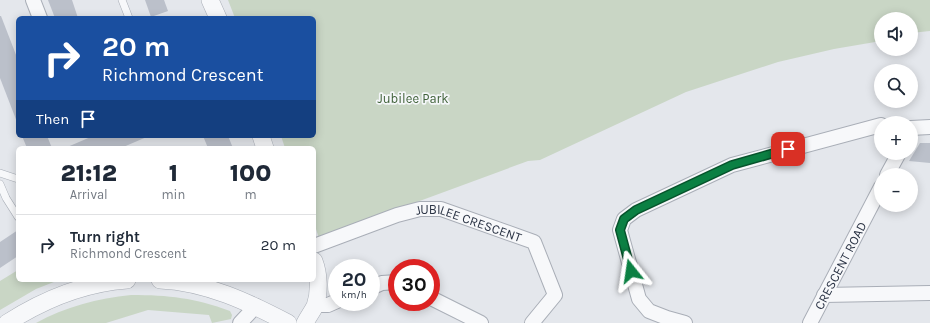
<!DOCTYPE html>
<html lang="en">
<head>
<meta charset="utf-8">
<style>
	body { margin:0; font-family:Karla,sans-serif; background:#f6f6f7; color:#1f2937; height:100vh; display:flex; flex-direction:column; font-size:15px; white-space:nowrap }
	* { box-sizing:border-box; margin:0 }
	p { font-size:13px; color:#747a83 }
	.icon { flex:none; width:22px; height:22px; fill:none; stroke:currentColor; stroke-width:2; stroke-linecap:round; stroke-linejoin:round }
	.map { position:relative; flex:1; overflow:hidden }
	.sheet { position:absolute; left:16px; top:146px; width:300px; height:136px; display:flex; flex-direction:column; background:#fff; border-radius:6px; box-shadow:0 2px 10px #0003 }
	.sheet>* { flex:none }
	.top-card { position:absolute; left:16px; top:16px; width:300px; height:122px; border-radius:6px; box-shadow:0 2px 10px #0003; background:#1a4fa0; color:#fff; overflow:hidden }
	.controls { position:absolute; left:874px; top:12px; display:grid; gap:8px }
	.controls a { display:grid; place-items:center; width:44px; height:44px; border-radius:50%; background:#fff; box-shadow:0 2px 10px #0003; font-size:20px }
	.speed { position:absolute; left:328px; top:259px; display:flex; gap:8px; font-size:20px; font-weight:700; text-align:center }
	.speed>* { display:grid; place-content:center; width:52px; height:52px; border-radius:50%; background:#fff; box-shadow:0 2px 10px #0003; line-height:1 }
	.speed small { font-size:10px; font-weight:400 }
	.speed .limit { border:6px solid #d22; background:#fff; color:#111 }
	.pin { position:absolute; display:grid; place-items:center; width:34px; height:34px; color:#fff; margin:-17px; border-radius:8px; box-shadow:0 2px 6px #0006 }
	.me { position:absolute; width:44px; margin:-22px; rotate:345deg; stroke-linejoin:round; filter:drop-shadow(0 0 3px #0008) }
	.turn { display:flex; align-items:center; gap:14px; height:84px; padding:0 20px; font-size:18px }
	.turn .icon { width:52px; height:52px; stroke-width:2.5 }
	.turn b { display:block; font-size:28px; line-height:34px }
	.then { display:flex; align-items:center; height:38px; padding:0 20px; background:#0003; gap:8px; font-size:15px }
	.eta { display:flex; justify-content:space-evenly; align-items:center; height:68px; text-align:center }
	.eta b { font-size:24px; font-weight:800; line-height:28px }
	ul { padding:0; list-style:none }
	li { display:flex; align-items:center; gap:12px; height:60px; padding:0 20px; border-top:1px solid #e0e1e3 }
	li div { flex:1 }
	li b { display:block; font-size:15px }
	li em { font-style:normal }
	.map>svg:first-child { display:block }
	.green { fill:#c9d6c5 }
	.building { fill:#bbc0ca }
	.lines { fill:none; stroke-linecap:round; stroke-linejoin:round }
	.service-casing { stroke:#a9aeb7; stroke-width:8 }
	.minor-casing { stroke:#a9aeb7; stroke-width:16 }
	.tertiary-casing { stroke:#a9aeb7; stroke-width:18 }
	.service { stroke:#f7f8fa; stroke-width:7 }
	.minor { stroke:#f7f8fa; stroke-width:14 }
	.tertiary { stroke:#f7f8fa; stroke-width:17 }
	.route-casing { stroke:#07532c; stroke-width:10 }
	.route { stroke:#0b8043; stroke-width:7 }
	.labels { text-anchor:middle; stroke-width:3.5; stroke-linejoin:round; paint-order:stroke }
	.park-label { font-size:13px; fill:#3f6138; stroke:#f4f6f9 }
	.street-label { font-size:13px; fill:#2b3445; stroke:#f4f6f9 }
</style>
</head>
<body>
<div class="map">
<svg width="930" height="323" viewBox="0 0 930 323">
	<rect width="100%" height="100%" fill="#e4e7ec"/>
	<g class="green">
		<path d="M228 0H930V31L911 33V19H881V41L834 49 778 62 686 92 540 160 528 161 319 238 314 223V148H285L281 136H314V18H235Z"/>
		<path d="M18 270V280H59L36 289 0 310V281Z"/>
		<path d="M131 295C169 295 195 298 230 311L232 315 231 319 212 323 209 315 148 310 106 323H36C65 307 98 298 131 295Z"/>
	</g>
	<g class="building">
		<path d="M48 0H72L78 18H55Z"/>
		<path d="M145 0H164L168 11 151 17Z"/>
		<path d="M0 16H1L18 60V122H17L0 78Z"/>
		<path d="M22 136H47L52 148H27Z"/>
		<path d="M93 136H149L121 148H65Z"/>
		<path d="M203 136H228L233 148H208Z"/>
		<path d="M920 143H930V163L909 161Z"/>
		<path d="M18 230V256L0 268V242Z"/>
	</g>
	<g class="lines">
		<defs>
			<g id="service">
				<path d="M122 0 129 18"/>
				<path d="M0 173 18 179"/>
				<path d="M0 184 6 198 18 217"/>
			</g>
			<g id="minor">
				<path d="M33 0 40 18"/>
				<path d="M911 128 930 127"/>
				<path d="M887 175 899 153"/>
				<path id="s1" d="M314 246 397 215 420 209H441L534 242 555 295 532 323"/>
				<path d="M371 288 382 283 397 282"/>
				<path d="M824 295 930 293"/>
				<path d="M431 298 481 323"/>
				<path d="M315 305H328L337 301"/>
				<path d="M240 323 256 306"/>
				<path d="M685 323 667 318 649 311 639 299 620 230 624 219 636 210 732 165 881 125"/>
				<path id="s2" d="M810 323 881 187"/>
			</g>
			<g id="tertiary">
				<path d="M210 0 218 18"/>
				<path d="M261 136 265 148"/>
				<path d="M160 280C206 282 248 302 288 323"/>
				<path d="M7 323C43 300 84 283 127 280"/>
				<path d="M305 323C308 317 312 312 315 306 320 292 319 274 314 261"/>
			</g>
		</defs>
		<use href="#service" class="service-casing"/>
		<use href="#minor" class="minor-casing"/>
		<use href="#tertiary" class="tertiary-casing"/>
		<use href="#service" class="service"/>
		<use href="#minor" class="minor"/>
		<use href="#tertiary" class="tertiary"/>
	</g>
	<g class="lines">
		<defs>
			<path id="route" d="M631 271 620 230 624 219 636 210 732 165 788 149"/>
		</defs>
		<use href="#route" class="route-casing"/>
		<use href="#route" class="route"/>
	</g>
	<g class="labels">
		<g class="park-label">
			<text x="413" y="103">Jubilee Park</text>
		</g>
		<g class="street-label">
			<text dy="5" stroke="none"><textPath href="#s1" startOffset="163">JUBILEE CRESCENT</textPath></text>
			<text dy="5" stroke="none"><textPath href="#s2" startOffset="65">CRESCENT ROAD</textPath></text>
		</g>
	</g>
</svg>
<div class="controls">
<a><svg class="icon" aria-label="sound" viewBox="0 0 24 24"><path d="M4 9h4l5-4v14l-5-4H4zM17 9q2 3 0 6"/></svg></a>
<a><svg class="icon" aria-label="search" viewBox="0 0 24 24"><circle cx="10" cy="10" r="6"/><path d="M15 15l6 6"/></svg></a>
<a>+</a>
<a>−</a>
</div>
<div class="speed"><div>20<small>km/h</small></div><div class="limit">30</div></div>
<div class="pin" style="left:788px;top:149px;background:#d93025"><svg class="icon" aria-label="arrive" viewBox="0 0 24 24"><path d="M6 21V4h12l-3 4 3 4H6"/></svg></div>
<svg class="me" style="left:631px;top:271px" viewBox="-20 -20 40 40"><path d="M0-17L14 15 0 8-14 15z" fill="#0b8043" stroke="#fff" stroke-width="4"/></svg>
<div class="top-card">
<div class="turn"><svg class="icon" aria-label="right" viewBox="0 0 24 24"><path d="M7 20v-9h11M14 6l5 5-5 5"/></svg><div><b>20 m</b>Richmond Crescent</div></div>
<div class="then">Then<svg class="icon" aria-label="arrive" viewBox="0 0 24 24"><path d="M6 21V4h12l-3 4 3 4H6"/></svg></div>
</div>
<section class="sheet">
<div class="eta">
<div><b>21:12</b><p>Arrival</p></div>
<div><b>1</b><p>min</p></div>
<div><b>100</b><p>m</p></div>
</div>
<ul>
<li><svg class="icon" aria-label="right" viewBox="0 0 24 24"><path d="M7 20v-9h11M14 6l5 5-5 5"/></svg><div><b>Turn right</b><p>Richmond Crescent</p></div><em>20 m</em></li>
</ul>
</section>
</div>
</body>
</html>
